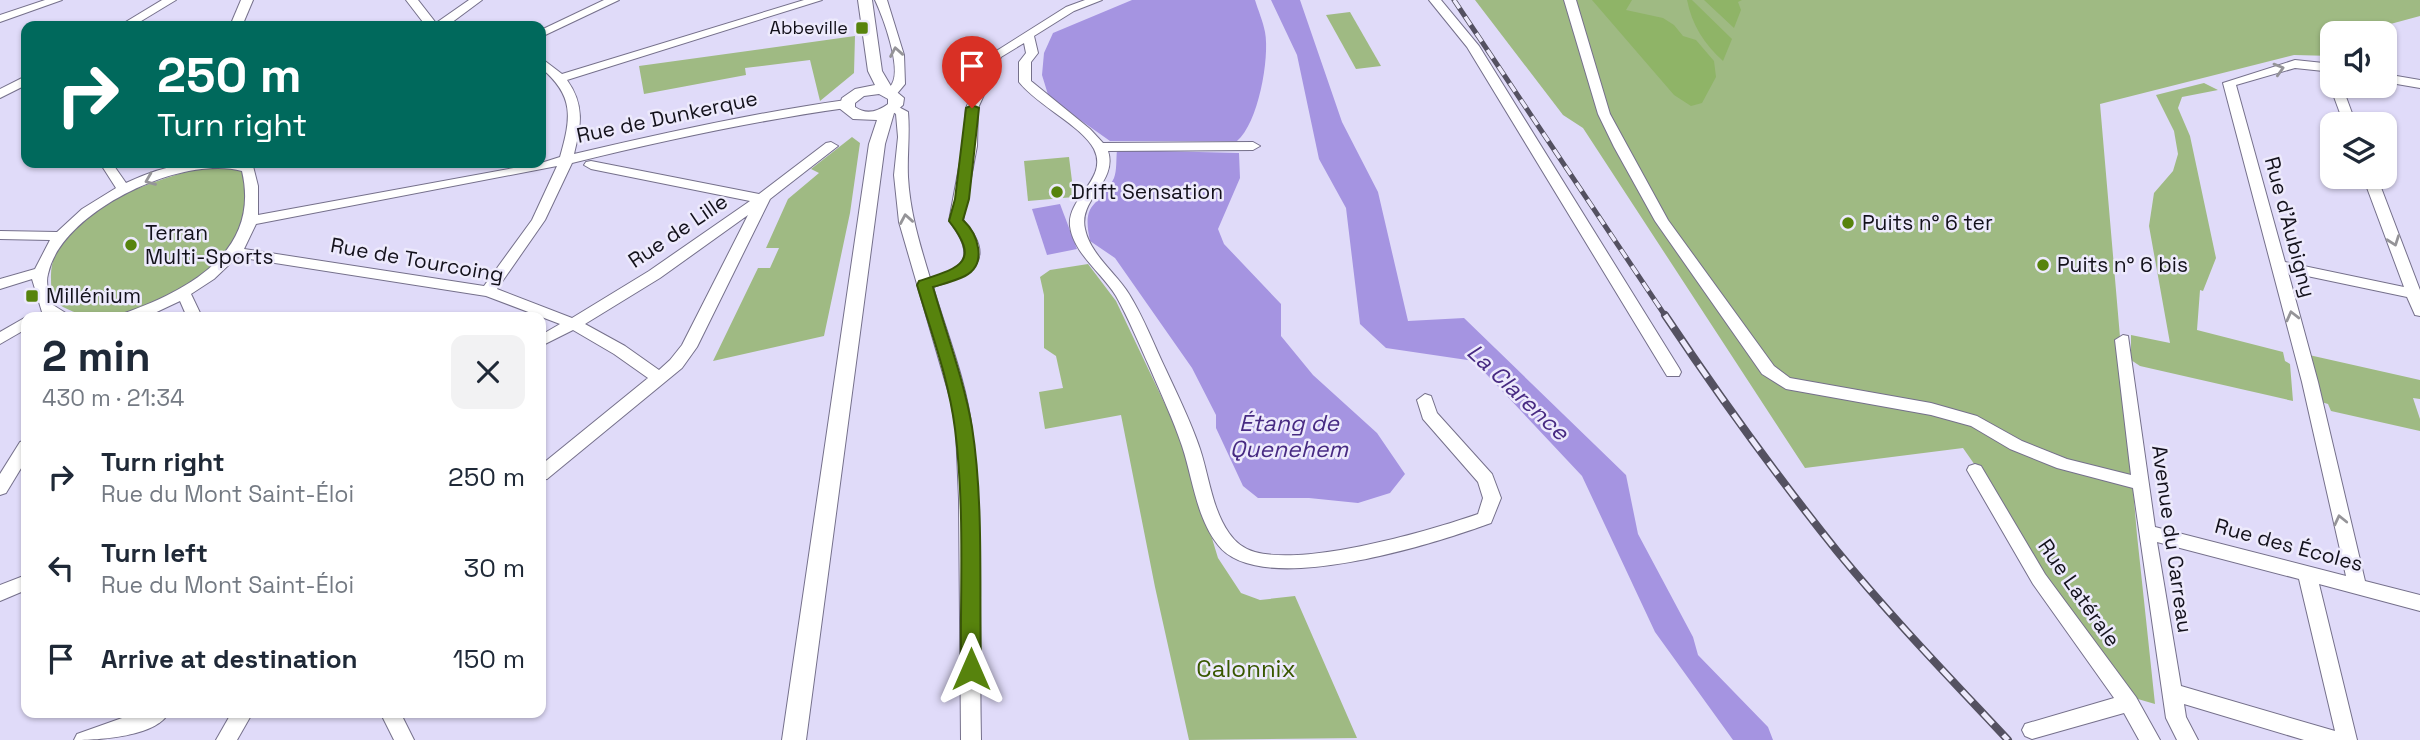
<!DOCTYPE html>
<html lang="en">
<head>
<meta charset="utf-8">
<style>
	body { margin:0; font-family:"Space Grotesk",sans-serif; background:#f2f2f3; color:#1f2937; height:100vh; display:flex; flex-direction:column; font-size:26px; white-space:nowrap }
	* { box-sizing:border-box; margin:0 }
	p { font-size:23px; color:#747a83 }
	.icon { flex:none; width:38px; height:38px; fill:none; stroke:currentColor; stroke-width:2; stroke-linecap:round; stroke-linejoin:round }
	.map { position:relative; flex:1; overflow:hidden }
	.details { position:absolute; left:21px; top:312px; width:525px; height:406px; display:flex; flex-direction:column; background:#fff; border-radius:14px; box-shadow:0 2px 5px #0004 }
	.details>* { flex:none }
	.hud { position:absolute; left:21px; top:21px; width:525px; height:147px; border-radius:14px; box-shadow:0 2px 5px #0004; background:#00695c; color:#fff; overflow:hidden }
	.fabs { position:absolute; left:2320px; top:21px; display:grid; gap:14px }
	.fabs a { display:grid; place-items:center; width:77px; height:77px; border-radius:14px; background:#fff; box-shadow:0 2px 5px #0004; font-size:35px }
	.pin { position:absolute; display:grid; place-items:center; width:60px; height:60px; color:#fff; margin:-72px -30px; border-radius:50% 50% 50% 0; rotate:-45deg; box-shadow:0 0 7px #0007 }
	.pin .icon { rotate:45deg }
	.me { position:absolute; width:77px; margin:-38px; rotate:0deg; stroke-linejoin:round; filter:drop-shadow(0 0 5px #0008) }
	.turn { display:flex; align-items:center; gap:24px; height:147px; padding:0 21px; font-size:32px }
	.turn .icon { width:91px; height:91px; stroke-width:2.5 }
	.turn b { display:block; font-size:49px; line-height:60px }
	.round { display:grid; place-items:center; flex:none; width:74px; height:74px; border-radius:14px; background:#f2f2f3 }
	.head { display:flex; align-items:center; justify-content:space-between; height:119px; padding:0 21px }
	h1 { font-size:42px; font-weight:600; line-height:52px }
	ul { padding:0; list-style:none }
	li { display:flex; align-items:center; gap:21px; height:91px; padding:0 21px }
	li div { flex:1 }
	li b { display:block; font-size:26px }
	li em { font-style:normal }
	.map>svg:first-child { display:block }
	.green { fill:#9fba83 }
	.forest { fill:#8fb467 }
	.water { fill:#a594e1 }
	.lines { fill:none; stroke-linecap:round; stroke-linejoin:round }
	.minor-casing { stroke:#75708b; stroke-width:2 }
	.major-casing { stroke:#75708b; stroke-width:2 }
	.minor { fill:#fff; fill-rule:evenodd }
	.major { fill:#fff; fill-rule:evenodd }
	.rail-far1-casing { stroke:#545161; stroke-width:5 }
	.rail-casing { stroke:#545161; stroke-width:8 }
	.rail-far1 { stroke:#edeafc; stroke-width:3.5; stroke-dasharray:10; stroke-linecap:butt }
	.rail { stroke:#edeafc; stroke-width:5; stroke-dasharray:15; stroke-linecap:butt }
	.oneway { stroke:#959498 }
	.route { fill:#57830d; stroke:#395508; stroke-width:2 }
	.poi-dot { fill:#57830d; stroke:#edeafc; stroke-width:2.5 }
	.labels { text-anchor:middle; stroke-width:5; stroke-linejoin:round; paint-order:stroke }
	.far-poi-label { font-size:18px; fill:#13111b; stroke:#edeafc; text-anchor:end }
	.street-label { font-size:21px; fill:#13111b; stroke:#edeafc }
	.poi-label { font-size:21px; fill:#13111b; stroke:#edeafc; text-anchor:start }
	.water-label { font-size:23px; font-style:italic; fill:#472a82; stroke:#edeafc }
	.near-park-label { font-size:24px; fill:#385700; stroke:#edeafc }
</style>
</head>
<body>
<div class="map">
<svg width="2420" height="740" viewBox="0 0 2420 740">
	<rect width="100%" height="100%" fill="#e0dbf9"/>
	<g class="green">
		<path d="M1475 0H2420V16L2383 26 2374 33H2333V56L2294 55 2100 104 2137 535 2155 704 2124 695 2034 582 1977 468 1963 448 1805 468 1583 128 1563 115Z"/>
		<path d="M1350 12 1381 66 1356 69 1326 15Z"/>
		<path d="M855 36 854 73 820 101 810 60 745 68 746 75 644 94 639 66Z"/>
		<path d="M2204 83 2218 90 2182 97 2178 108 2190 136 2216 258 2203 291 2200 290 2197 330 2283 352 2285 361 2290 364 2293 401 2140 366 2131 360V335L2170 343 2149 226 2154 193 2173 171 2178 154 2174 131 2156 95Z"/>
		<path d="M852 137 860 143 850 213 824 336 713 361 758 268H770L779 248H766L788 199 819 173 811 169Z"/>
		<path d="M1069 157 1074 197 1028 201 1024 161Z"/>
		<path d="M208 166 245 171C246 190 249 211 242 229 227 266 153 312 114 317 97 319 78 315 63 307 52 301 51 290 51 279 48 211 157 179 208 166Z"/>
		<path d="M1088 264 1116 301 1182 440 1218 558 1241 593 1260 600 1295 596 1357 738 1189 740 1155 587 1121 415 1045 429 1039 392 1063 388 1056 356 1044 348V295L1040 277 1050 270Z"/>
		<path d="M2309 355 2420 380V399L2413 398 2420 419V431L2331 411 2328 404 2318 401Z"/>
	</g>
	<g class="forest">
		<path d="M1592 0H1632L1626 10 1663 18 1674 25 1683 36 1696 40 1714 61 1716 77 1702 103 1691 106 1674 95Z"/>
		<path d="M1687 0H1692L1732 39 1723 61C1704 44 1692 25 1687 0Z"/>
		<path d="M1704 0H1742L1738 2 1741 10 1734 28Z"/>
	</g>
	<g class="water">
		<path d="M1132 0H1255C1258 10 1263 21 1265 32 1270 58 1258 124 1237 141H1110L1049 98 1042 75 1044 53 1053 33Z"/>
		<path d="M1271 0H1300L1342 122 1378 192 1408 321 1464 318 1626 475 1638 534 1693 637 1698 655 1768 727 1773 740H1733L1655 632 1582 476 1474 361 1386 348 1360 324 1346 208 1319 159 1297 55Z"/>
		<path d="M1117 150 1239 153 1240 178 1218 229 1224 244 1281 304V336L1313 375 1377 433 1405 474 1390 493 1358 503 1309 498H1258L1243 486 1216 428V415L1192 368 1115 258 1090 241C1081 199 1099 209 1114 178 1117 171 1116 158 1117 150Z"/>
		<path d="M1060 204 1077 249 1047 255 1032 209Z"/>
	</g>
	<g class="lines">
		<defs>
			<g id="minor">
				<path d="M45 0H62L0 22V15Z"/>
				<path d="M162 0H176L133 26H119Z"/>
				<path d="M241 0H253L242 26H230Z"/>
				<path d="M406 0H418L436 23 469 0H482L447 26H426Z"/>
				<path d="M604 0H619L541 37V30Z"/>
				<path d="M804 0H822L567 80C585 105 581 126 574 154 664 133 754 113 846 100L852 104 846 108C753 121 662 141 572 163L545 220 497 289 572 318 649 271 750 201 591 169 584 165 586 162 591 161 759 194 826 143 831 142 838 146 770 199 697 347 682 368 547 479 541 480V465L648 378 614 354 573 330 541 346V335L560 324 486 296 237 257 214 279 191 294 202 317H187L180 301 146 317H123L125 313C189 290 261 251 242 171 183 154 61 211 48 274 45 285 50 295 53 305L72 317H52L42 312 32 279 0 289V279L35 269 50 240 0 239V231L57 232 82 209 116 188 100 163H112L126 183C163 165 212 154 253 166L258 186V215L541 163 560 157C571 118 575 96 541 68V58L562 74ZM557 166 532 220 484 286 244 249 256 224ZM748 215 682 345 670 360 659 370 625 346 585 324 660 278Z"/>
				<path d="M875 0H887L904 55 905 84 895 96 891 97 885 93C887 90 890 87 892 84 902 68 883 17 875 0Z"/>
				<path d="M1085 0H1102L1074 11 1034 36 1038 53 1031 62V81L1090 129 1103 143 1253 142 1260 146 1253 150 1108 151C1118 182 1078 199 1085 229 1090 254 1116 273 1129 294 1144 318 1154 345 1166 370 1178 396 1191 422 1200 449 1209 476 1212 509 1229 533 1235 542 1244 549 1255 552 1307 566 1426 532 1478 514L1483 498 1478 482 1423 419 1417 400 1425 394 1431 396 1437 413 1492 474 1501 498 1491 523C1436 543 1260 600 1218 545 1196 517 1193 479 1182 446 1173 419 1161 394 1150 368 1139 344 1129 319 1116 296 1103 274 1073 253 1070 226 1067 197 1109 179 1094 149 1081 125 1038 106 1019 82V62L1026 53 1024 43 1001 57 978 108 977 146 963 220C999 261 971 275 933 287 947 334 967 383 972 431 983 532 979 638 981 740H961L959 499 956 430 951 401 899 222 894 175 898 137 896 114 887 108 893 104 908 112C910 134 907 156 908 177 910 213 920 245 930 278 969 268 974 253 949 221L963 146 966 108 990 55 1066 7Z"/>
				<path d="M1429 0H1441L1479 46 1679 368 1681 372 1679 376H1667L1467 47Z"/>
				<path d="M1564 0H1576L1610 114 1628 147 1668 220 1774 366 1790 378 1931 403 1977 416 2022 441 2067 459 2131 475 2115 340 2123 335 2128 336 2155 527 2346 576 2302 382 2223 83 2295 60 2333 64V72L2295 68 2236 85 2285 262 2404 287 2363 177H2377L2420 290V316L2415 315 2407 297 2288 272 2318 382 2365 581 2420 595V611L2319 584 2357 740H2304L2184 704 2186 717 2198 740H2177L2166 718 2133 488 2057 468 2010 449 1971 426 1931 415 1786 389 1762 374 1655 221 1614 147 1598 114ZM2157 542 2299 579 2335 731 2181 686Z"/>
				<path d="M2385 74 2420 80V88L2385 82Z"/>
				<path d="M26 76V85L0 98V89Z"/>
				<path d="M2332 83 2333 86H2342L2356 124H2344L2330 86Z"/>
				<path d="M26 317V329L0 344V332Z"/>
				<path d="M26 440V460L6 493 0 495V474L20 442Z"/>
				<path d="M1975 464 1981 466 2045 574 2136 697 2160 740H2139L2124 713 2032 739 2025 736 2022 730 2025 724 2114 698 2033 584 1967 470 1969 466Z"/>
				<path d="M26 575V590L0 601V585Z"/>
				<path d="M139 712H169C157 737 98 740 74 740L77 734Z"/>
				<path d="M232 712H253L237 740H216Z"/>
				<path d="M380 712H400L414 740H394Z"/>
			</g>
			<path id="major" d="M858 0H872L882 71 892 88 904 98 903 105 894 113 885 144 806 740H782L869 144 877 120 853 119 839 108 842 98 855 89 875 85 868 71ZM879 94 888 99V104C877 112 866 115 855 107V103L864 96Z"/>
		</defs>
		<use href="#minor" class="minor-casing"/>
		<use href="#major" class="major-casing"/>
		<use href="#minor" class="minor"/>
		<use href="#major" class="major"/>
		<defs>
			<path id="rail-far1" d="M1454 0 1666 317"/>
			<path id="rail" d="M1665 315C1719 396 1776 475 1837 551 1891 617 1950 678 2008 740"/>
		</defs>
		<use href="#rail-far1" class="rail-far1-casing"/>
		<use href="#rail" class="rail-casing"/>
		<use href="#rail-far1" class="rail-far1"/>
		<use href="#rail" class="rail"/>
	</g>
	<defs><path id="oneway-chevron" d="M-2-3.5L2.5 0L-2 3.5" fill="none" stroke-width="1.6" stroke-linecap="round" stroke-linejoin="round" transform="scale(1.75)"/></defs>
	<g class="oneway">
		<use href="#oneway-chevron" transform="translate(896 52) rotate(-100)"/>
		<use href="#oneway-chevron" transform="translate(2279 69) rotate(-16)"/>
		<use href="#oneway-chevron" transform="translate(150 180) rotate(158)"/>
		<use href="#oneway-chevron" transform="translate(906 219) rotate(-100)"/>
		<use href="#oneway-chevron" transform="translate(2394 241) rotate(70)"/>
		<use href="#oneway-chevron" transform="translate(2292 316) rotate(-104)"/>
		<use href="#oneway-chevron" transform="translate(2340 520) rotate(-103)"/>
	</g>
	<path class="route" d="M972 105 979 108 969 199 963 220C978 234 988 264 965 276 955 281 943 284 933 287 946 333 964 380 972 427 984 503 979 591 981 669L978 675 971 677 964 675 961 669C960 590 965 508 955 429 949 380 931 332 917 285L919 281C959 268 982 263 949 221L955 199 966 108Z"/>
	<g class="poi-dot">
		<rect x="855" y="21" width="14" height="14" rx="3.5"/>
		<circle cx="1057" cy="192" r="7"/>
		<circle cx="1848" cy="223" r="7"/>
		<circle cx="131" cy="245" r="7"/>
		<circle cx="2043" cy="265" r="7"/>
		<rect x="25" y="289" width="14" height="14" rx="3.5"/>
	</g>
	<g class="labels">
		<g class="far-poi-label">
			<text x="848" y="34">Abbeville</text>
		</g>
		<g class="street-label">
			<text transform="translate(667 117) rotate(-12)" y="7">Rue de Dunkerque</text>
			<text transform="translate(2290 227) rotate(75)" y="7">Rue d'Aubigny</text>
			<text transform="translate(678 231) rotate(-34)" y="7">Rue de Lille</text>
			<text transform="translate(417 260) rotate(10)" y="7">Rue de Tourcoing</text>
			<text transform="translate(2172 539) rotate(82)" y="7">Avenue du Carreau</text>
			<text transform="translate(2289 545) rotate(15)" y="7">Rue des Écoles</text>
			<text transform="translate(2079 593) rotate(55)" y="7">Rue Latérale</text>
		</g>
		<g class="poi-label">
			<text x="1071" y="199">Drift Sensation</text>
			<text x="1862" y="230">Puits n° 6 ter</text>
			<text x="145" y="240">Terran<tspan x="145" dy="24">Multi-Sports</tspan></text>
			<text x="2057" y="272">Puits n° 6 bis</text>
			<text x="46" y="303">Millénium</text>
		</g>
		<g class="water-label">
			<text transform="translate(1518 392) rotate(43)" y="8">La Clarence</text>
			<text x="1289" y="431">Étang de<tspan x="1289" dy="26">Quenehem</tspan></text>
		</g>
		<g class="near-park-label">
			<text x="1246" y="677">Calonnix</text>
		</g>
	</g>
</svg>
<div class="fabs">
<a><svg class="icon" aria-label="sound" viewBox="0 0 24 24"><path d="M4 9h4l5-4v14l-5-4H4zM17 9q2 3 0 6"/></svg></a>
<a><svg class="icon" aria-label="layers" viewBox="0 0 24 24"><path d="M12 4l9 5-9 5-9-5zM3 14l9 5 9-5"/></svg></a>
</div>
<div class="pin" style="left:972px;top:108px;background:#d93025"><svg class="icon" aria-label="arrive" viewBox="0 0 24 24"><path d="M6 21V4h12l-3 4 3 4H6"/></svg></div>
<svg class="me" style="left:971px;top:669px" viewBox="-20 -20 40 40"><path d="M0-17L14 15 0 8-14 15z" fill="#57830d" stroke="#fff" stroke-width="4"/></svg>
<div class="hud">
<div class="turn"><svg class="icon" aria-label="right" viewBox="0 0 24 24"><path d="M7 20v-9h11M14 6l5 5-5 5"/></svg><div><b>250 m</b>Turn right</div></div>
</div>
<section class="details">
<div class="head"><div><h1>2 min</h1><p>430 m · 21:34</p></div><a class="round"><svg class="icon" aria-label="close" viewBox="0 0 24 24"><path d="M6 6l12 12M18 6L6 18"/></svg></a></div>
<ul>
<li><svg class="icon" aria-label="right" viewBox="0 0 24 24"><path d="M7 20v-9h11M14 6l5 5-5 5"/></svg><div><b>Turn right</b><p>Rue du Mont Saint-Éloi</p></div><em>250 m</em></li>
<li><svg class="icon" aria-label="left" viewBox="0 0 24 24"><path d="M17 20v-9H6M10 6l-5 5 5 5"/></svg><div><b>Turn left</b><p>Rue du Mont Saint-Éloi</p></div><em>30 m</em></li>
<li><svg class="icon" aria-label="arrive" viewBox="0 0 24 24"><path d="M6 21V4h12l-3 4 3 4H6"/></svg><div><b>Arrive at destination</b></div><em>150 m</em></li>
</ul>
</section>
</div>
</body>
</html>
